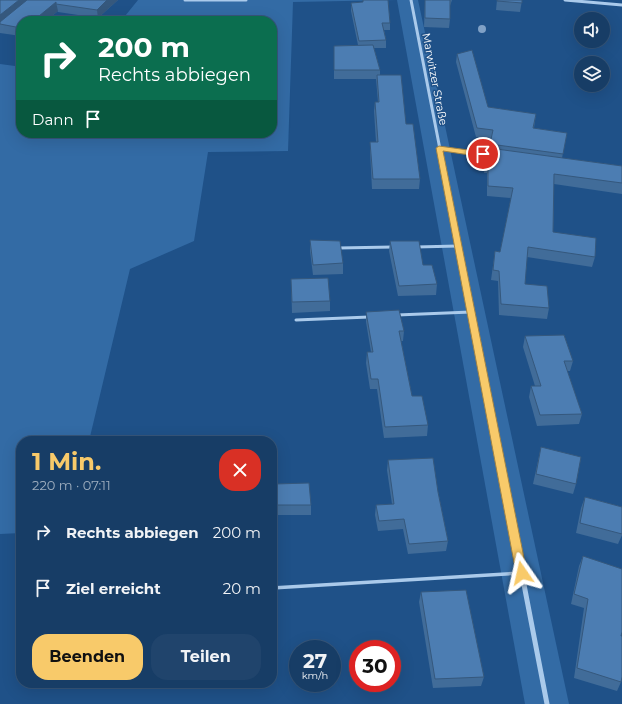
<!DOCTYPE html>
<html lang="de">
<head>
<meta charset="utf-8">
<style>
	body { margin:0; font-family:Montserrat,sans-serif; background:#20446c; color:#f1f3f6; height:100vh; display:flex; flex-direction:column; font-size:15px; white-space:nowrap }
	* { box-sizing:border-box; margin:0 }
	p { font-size:13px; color:#9eaebf }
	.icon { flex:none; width:22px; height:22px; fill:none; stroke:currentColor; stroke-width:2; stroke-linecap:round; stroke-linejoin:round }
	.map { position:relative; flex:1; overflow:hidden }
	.drawer { position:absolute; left:16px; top:436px; width:261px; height:252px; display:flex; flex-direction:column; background:#173d66; border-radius:16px; box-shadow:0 4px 16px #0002,0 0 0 1px #36567a }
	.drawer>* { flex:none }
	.banner { position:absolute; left:16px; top:16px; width:261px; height:122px; border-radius:16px; box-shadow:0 4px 16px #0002,0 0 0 1px #36567a; background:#0b6e4f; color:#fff; overflow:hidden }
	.controls { position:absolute; left:574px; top:12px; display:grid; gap:8px }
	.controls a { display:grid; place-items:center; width:36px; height:36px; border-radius:50%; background:#173d66; box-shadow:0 4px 16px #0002,0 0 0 1px #36567a; font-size:20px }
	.speed { position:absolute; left:289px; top:640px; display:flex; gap:8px; font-size:20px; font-weight:700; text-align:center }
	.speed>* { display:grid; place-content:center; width:52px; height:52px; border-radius:50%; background:#173d66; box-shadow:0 4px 16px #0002,0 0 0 1px #36567a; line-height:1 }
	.speed small { font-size:10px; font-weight:400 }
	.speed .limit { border:6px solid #d22; background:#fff; color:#111 }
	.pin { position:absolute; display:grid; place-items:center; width:34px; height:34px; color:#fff; margin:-17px; border:2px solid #fff; border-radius:50%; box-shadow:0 1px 4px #0007 }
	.me { position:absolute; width:44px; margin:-22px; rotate:349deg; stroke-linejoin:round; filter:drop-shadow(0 0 3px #0008) }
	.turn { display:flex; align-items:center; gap:14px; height:84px; padding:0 16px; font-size:18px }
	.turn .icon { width:52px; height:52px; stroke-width:2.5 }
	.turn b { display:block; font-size:28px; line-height:34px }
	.then { display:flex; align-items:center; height:38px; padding:0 16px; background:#0003; gap:8px; font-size:15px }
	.round { display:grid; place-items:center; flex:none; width:42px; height:42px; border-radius:16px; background:#20446c }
	.headline { display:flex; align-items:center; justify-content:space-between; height:68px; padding:0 16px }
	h1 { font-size:24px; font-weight:700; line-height:30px; color:#f8ca6a }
	.button { display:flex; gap:8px; margin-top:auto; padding:8px 16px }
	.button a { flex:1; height:46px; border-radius:16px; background:#f8ca6a; color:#111; font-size:16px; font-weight:700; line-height:46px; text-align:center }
	.button a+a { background:#20446c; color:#f1f3f6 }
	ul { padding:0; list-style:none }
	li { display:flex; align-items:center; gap:12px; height:56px; padding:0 16px }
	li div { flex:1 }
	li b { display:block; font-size:15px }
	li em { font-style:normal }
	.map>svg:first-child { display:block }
	.green { fill:#336ba5 }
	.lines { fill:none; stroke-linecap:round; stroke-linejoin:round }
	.service-far2 { stroke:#aacaeb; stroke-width:2 }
	.service-far1 { stroke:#aacaeb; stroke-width:3 }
	.service { stroke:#aacaeb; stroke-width:3.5 }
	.minor-far2 { stroke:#aacaeb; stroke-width:3 }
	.minor-far1 { stroke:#aacaeb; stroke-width:3.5 }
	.minor { stroke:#aacaeb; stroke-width:5 }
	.tree { fill:#80a1c6 }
	.wall { fill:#416c99 }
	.shaded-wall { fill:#35587d }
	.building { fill:#4c7db2; stroke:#35587d }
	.route { fill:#f8ca6a; stroke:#a18345 }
	.labels { text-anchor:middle; stroke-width:3; stroke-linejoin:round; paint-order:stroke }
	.street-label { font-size:11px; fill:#fff; stroke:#1f5188 }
</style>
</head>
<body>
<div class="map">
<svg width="622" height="704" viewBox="0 0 622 704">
	<rect width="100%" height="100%" fill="#1f5188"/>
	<path class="green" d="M138 0H418L569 704H525L397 0 293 2 288 151 208 152 194 241 130 269 89 441H21V533L0 534V64L15 66 21 60V133H272V21H121Z"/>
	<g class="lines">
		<path class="service-far2" d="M439 148 491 156"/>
		<g class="service-far1">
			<path d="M416 247 458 246"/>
			<path d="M338 248 393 247"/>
			<path d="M397 315 471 312"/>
			<path d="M296 320 369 317"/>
		</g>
		<path class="service" d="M272 588 521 573"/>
		<g class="minor-far2">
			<path d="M185 0H246"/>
			<path d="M411 0 445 175"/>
			<path d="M565 0 622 5"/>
		</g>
		<path class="minor-far1" d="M445 174 489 404"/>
		<path class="minor" d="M489 403 547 704"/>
	</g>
	<circle class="tree" cx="482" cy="29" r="4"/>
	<g class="wall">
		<path d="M0 0H118L98 18 58 12V11L46 21H21V36L0 33Z"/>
		<path d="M363 0H388L390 23V30H384L386 40V48H374L380 70V75L406 124 420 179 419 189H372L370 151V142H376L374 111 375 102H378L376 79H334V46L358 45 351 11V3L363 2Z"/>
		<path d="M425 0H452L450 6V19L449 28 424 27Z"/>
		<path d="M497 0H522L520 12 496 10Z"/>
		<path d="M457 54 488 107 536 114 534 128 567 133 562 158 622 166V194L554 184 553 232 595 257 592 267 527 257 525 284 549 308 547 319 499 315 498 281 491 280 495 251 500 252 511 198 487 196V173H484L485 163 491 139 476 137 456 62Z"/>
		<path d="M310 240 343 263V274L313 275 310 251Z"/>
		<path d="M390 241 423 265 437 284 436 295 398 296 389 251Z"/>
		<path d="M291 279 330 301V311L292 313Z"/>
		<path d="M366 312 404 331 403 341H401L412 396 428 425 427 436 384 438 377 389H370L366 363 367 352H371L366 322Z"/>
		<path d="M525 336 573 361 570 371H567L582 414 579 424 537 426 529 397 531 386H535L523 347Z"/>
		<path d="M541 447 576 484 573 494 533 484Z"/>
		<path d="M388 460 438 492 448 541 446 551 408 554 403 529 378 531 375 515 376 505 392 504 387 470Z"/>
		<path d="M275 484 311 505V515H278Z"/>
		<path d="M585 497 622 507V535L618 544 576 533 581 508Z"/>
		<path d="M583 556 621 636V682L617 691 574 678 584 608 571 604 579 566Z"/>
		<path d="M421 592 484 677 481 686 433 688 419 602Z"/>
	</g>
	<g class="shaded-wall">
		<path d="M19 0H31L0 24V15Z"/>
		<path d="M107 0H118L98 18 97 10Z"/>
		<path d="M56 2 58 11 46 21H33Z"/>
	</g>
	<g class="building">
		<path d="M0 0H19L0 15Z"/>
		<path d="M27 0H107L97 10 56 4V2L33 21H21V28L0 24V22Z"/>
		<path d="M363 0H388L390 23H382L386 40 359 41 351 3 363 2Z"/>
		<path d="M425 0H450V19L425 18Z"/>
		<path d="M497 0H522V3L497 1Z"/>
		<path d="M373 45 380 70H334V46Z"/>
		<path d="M472 50 488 107 536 114 533 128 567 133 563 154 490 144 493 130 477 128 457 54Z"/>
		<path d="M377 75H401L406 124H413L420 179H373L370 142H378L375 102H379Z"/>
		<path d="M489 148 622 166V183L554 174 553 232 596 238 595 257 528 247 525 284 547 286 549 308 501 304 499 271 493 270 495 251 500 252 513 188 488 186V163H485Z"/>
		<path d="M310 240 340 241 343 263 313 265Z"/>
		<path d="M390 241H419L423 265H432L437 284 399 286Z"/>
		<path d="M328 278 330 301 292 302 291 279Z"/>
		<path d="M399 310 404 331H399L412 396H422L428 425 385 427 378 379H371L367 352H373L366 312Z"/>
		<path d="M564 335 573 361H564L582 414 540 415 531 386H541L525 336Z"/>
		<path d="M541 447 581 457 576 484 536 474Z"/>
		<path d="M433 458 438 492 448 541 409 544 404 519 379 521 376 505 394 504 388 460Z"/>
		<path d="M309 483 311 505H277L275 484Z"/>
		<path d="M585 497 622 507V534L580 523Z"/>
		<path d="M583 556 622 569V632L621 636H622V677L621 682 577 668 588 599 574 594Z"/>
		<path d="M466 590 484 677 435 679 421 592Z"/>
	</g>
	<path class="route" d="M439 146 483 152 487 154 483 157 443 151 527 573 525 576 522 578 518 576 516 573 436 148Z"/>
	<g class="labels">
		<g class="street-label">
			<text transform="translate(435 79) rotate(79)" y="4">Marwitzer Straße</text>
		</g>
	</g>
</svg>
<div class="controls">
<a><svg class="icon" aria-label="sound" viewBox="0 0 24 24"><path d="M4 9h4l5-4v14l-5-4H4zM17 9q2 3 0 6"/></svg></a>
<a><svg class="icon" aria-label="layers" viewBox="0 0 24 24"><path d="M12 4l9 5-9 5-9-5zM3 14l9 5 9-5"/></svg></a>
</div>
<div class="speed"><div>27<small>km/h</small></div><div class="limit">30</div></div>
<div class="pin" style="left:483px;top:154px;background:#d93025"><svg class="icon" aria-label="arrive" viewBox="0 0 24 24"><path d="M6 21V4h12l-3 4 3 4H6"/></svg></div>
<svg class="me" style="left:522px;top:573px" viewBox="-20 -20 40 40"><path d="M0-17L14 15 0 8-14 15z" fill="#f8ca6a" stroke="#fff" stroke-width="4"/></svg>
<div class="banner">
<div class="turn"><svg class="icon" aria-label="right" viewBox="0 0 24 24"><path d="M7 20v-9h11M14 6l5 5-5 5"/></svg><div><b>200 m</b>Rechts abbiegen</div></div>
<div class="then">Dann<svg class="icon" aria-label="arrive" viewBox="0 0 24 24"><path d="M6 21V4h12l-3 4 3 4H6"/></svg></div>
</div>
<section class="drawer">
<div class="headline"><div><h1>1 Min.</h1><p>220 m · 07:11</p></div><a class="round" style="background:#d93025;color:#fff"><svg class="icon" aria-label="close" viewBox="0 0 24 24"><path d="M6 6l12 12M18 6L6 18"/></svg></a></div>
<ul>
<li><svg class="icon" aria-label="right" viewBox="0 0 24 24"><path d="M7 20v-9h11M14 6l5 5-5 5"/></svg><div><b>Rechts abbiegen</b></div><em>200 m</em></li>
<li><svg class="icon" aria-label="arrive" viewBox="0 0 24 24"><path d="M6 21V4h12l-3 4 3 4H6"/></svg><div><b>Ziel erreicht</b></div><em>20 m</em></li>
</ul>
<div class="button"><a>Beenden</a><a>Teilen</a></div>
</section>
</div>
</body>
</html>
